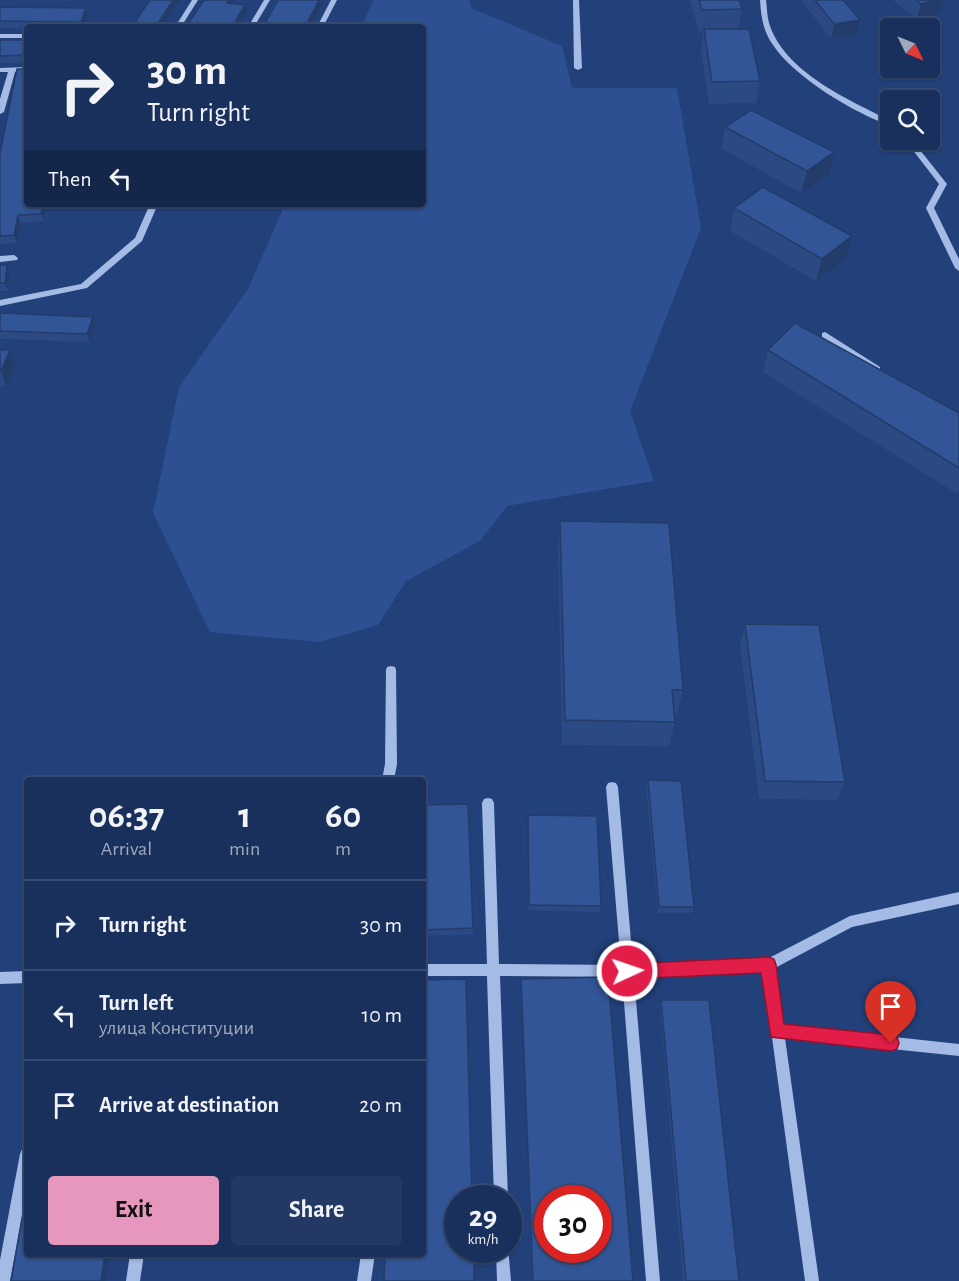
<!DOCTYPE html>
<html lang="en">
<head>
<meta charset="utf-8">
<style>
	body { margin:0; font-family:"Alegreya Sans",sans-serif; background:#233862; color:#f1f3f6; height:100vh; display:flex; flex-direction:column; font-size:22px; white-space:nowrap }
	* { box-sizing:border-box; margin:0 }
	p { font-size:20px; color:#9fa9bb }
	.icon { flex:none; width:33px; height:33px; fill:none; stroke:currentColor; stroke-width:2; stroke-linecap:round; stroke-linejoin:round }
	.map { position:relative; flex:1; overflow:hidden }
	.panel { position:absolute; left:24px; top:777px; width:402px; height:480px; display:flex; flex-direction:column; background:#1a305c; border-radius:6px; box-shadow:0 2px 4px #0004,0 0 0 2px #384b72 }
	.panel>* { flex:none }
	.top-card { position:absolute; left:24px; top:24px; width:402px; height:183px; border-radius:6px; box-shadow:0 2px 4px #0004,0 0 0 2px #384b72; background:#1a305c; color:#f1f3f6; overflow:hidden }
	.needle { width:39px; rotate:133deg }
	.controls { position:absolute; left:880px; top:18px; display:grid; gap:12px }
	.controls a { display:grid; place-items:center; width:60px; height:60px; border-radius:6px; background:#1a305c; box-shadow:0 2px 4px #0004,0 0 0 2px #384b72; font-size:30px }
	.speed { position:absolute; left:444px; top:1185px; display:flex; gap:12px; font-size:30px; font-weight:700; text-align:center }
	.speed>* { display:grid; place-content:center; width:78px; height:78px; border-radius:50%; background:#1a305c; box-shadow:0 2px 4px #0004,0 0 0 2px #384b72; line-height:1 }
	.speed small { font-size:15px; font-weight:400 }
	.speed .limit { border:9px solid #d22; background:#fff; color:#111 }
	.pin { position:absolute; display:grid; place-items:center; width:51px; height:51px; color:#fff; margin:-62px -26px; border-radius:50% 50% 50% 0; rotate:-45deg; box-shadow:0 0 6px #0007 }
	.pin .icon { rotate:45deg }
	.me { position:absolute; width:66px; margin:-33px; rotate:87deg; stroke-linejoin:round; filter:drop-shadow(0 0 4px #0008) }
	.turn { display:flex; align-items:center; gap:21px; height:126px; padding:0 24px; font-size:27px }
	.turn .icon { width:78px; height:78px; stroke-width:2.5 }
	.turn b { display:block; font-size:42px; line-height:51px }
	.then { display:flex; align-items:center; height:57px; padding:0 24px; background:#0003; gap:12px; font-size:22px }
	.eta { display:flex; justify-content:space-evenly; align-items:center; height:102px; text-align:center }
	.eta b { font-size:36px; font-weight:600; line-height:42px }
	.primary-button { display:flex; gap:12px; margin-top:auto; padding:12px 24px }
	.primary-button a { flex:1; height:69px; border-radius:6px; background:#e797bd; color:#111; font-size:24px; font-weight:600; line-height:69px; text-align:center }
	.primary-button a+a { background:#233862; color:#f1f3f6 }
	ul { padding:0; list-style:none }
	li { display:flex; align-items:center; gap:18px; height:90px; padding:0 24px; border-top:2px solid #384b72 }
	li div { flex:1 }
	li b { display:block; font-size:22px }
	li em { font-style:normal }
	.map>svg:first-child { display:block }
	.green { fill:#2c5092 }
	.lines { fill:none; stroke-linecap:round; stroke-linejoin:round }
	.minor { fill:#a4bbe5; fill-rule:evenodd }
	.wall { fill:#2b4982 }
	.shaded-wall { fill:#233c6a }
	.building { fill:#325597; stroke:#233c6a; stroke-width:1.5; fill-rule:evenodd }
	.route { fill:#e11d48; stroke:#92132f; stroke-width:1.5 }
</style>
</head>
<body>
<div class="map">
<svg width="959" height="1281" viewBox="0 0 959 1281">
	<rect width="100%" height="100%" fill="#22407a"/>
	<path class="green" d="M374 0H469L471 8 562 46 572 88H677L701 228 630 411 654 481 507 506 480 541 406 581 378 625 320 642 210 632 153 513 179 387 248 289 285 204H423V27H361Z"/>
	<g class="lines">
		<g class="minor">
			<path d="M192 0H198L181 27H175Z"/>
			<path d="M264 0H270L254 27H248Z"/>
			<path d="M331 0H337L323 27H317Z"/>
			<path d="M573 0H579L582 68 578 70 574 68Z"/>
			<path d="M760 0H766C767 7 767 16 769 23 784 72 849 100 891 121V126C854 113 794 77 773 45 763 31 761 16 760 0Z"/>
			<rect x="0" y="34" width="27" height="4"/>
			<path d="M27 67V71L15 72 4 112 0 114V99L8 72H0V68Z"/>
			<path d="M905 140H912L947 184 934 208 959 259V271L955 268 926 208 939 184Z"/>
			<path d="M150 204H158L142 241 87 288 0 306V300L81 284 135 238Z"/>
			<path d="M14 255 18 258 17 260 0 262V256Z"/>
			<path d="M825 332 880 367V371H874L822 337V333Z"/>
			<path d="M391 666 395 667 396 670 397 764 394 780H382L385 764 386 670 387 667Z"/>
			<path d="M612 782 616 783 618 787 633 965 767 959 850 916 959 892V904L852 927 775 968 783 1025 959 1044V1056L785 1038 819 1281H805L763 971 634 977 660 1281H646L622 977 500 976 508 1198H494L487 976H423V964H487L482 803 484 799 488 798 492 799 494 803 499 964 621 965 606 787 608 783Z"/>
			<path d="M27 971V983L0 984V972Z"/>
			<path d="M27 1147V1190L10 1281H0V1260L20 1154 22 1149Z"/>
			<path d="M508 1246 511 1281H497L496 1250H508Z"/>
			<path d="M130 1254H144L140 1281H126Z"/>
			<path d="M361 1254H375L371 1281H357Z"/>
		</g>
	</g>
	<g class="wall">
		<path d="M150 0 162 27H136L135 22Z"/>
		<path d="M690 0H739L742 9 738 29 760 81 756 103 709 104 701 51 703 32H699Z"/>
		<path d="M801 0H843L856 35 831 39Z"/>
		<path d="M893 0H944L940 13 917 19Z"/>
		<path d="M0 7 86 8 88 16 84 27H27V29L0 28Z"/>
		<rect x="0" y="40" width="27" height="23"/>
		<path d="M725 127 834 152 829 175 801 193 722 149Z"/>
		<path d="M0 153 27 204H46L44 221 20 223 17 243 0 244Z"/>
		<path d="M192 204H218L217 207Z"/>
		<path d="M734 208 846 258 816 281 730 231Z"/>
		<path d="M0 265 10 273 8 291H0Z"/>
		<path d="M0 313 96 325 90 342 0 339Z"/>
		<path d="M0 350H10L16 366 6 386H0Z"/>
		<path d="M768 350 959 413V490L956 493 763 372Z"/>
		<path d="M560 521 683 690 677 715H674L675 722 669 746 562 745 558 548Z"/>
		<path d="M745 624 845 782 837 800 759 799 740 645Z"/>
		<path d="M648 780 694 907 692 913H658L646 787Z"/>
		<path d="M468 804 473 934 423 936V805Z"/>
		<path d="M528 821 601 906 600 912 528 910Z"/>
		<path d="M521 979 633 1281H532Z"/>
		<path d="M661 1000 739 1281H683L660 1005Z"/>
	</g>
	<g class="shaded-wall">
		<path d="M173 0H180L162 27H158L157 25Z"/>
		<path d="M229 0H234L228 11 227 3Z"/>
		<path d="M319 0H322L323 3 310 27H305Z"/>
		<path d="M936 0H944L940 13 917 19 921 4Z"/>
		<path d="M245 5 246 13 238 27H232Z"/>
		<path d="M86 8 88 16 84 27H82L81 22Z"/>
		<path d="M860 20 856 35 831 39 834 24Z"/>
		<path d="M834 152 829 175 801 193 807 171Z"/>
		<path d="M43 204H46L44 221 41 214Z"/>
		<path d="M18 215 20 223 17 243 14 235Z"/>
		<path d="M852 236 846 258 816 281 822 259Z"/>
		<path d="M7 265 10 273 8 291 5 283Z"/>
		<path d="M93 317 96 325 90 342 87 334Z"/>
		<path d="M10 350 16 366 6 386 1 371Z"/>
		<path d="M105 1254H109L105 1281H101Z"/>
	</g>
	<g class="building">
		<path d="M150 0H173L157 25 135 22Z"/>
		<path d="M204 0H229L227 3 245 5 232 27H186Z"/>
		<path d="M278 0H319L305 27H263Z"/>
		<path d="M699 0H739L742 9 702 10Z"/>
		<path d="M815 0H843L860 20 834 24Z"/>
		<path d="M916 0H936L921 4Z"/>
		<path d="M0 7 86 8 81 22 0 21Z"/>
		<path d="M704 29H749L760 81 712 82Z"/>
		<path d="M0 40H27V55L0 56Z"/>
		<path d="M17 69H27V204H43L41 214 18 215 14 235 0 236V153Z"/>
		<path d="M751 110 834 152 807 171 725 127Z"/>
		<path d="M763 187 852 236 822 259 734 208Z"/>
		<path d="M0 265H7L5 283H0Z"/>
		<path d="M0 313 93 317 87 334 0 331Z"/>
		<path d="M795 323 959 413V468L768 350Z"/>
		<path d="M0 350H10L1 371H0Z"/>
		<path d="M560 521 669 523 683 690H672L675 722 565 720Z"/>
		<path d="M745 624 819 625 845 782 765 781Z"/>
		<path d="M648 780 681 781 694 907H659Z"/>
		<path d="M468 804 473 928 423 930V805Z"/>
		<path d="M528 815 597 816 601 906 529 905Z"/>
		<path d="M608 977 633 1281H533L521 979ZM548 1198H598V1250H548Z"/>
		<path d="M466 979 472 1198H458V1250H474V1281H384L385 1254H423V980Z"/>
		<path d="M661 1000H709L739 1281H686Z"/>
		<path d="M27 1190V1254H105L101 1281H11Z"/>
	</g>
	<path class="route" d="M768 957 774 959 776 965 784 1024 891 1035 897 1037 899 1043 897 1049 891 1051 771 1037 761 973 627 979 621 977 619 971 621 966 627 964Z"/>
</svg>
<div class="controls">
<a><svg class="needle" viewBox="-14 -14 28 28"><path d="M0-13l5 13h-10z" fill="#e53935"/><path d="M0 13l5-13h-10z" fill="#9fa9bb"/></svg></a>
<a><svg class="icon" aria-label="search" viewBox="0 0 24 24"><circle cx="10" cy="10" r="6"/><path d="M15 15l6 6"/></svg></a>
</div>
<div class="speed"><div>29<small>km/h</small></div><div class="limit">30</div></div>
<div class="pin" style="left:891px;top:1043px;background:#d93025"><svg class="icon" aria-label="arrive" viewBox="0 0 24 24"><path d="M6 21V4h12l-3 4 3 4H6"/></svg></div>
<svg class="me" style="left:627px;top:971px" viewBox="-20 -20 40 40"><circle r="17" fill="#e11d48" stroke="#fff" stroke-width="3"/><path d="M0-11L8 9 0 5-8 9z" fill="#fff"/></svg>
<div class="top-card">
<div class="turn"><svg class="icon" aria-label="right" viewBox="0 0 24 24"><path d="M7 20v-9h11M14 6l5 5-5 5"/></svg><div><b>30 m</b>Turn right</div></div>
<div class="then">Then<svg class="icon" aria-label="left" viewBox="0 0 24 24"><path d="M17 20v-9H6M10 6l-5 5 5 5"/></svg></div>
</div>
<section class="panel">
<div class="eta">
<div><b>06:37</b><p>Arrival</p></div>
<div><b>1</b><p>min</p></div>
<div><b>60</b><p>m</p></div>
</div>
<ul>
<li><svg class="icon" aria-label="right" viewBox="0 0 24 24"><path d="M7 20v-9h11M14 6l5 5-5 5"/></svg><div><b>Turn right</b></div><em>30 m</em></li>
<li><svg class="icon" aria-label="left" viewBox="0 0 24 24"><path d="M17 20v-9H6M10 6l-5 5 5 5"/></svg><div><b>Turn left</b><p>улица Конституции</p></div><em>10 m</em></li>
<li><svg class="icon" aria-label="arrive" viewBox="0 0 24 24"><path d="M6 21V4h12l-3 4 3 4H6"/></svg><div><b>Arrive at destination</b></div><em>20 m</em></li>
</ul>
<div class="primary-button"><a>Exit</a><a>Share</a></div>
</section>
</div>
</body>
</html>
